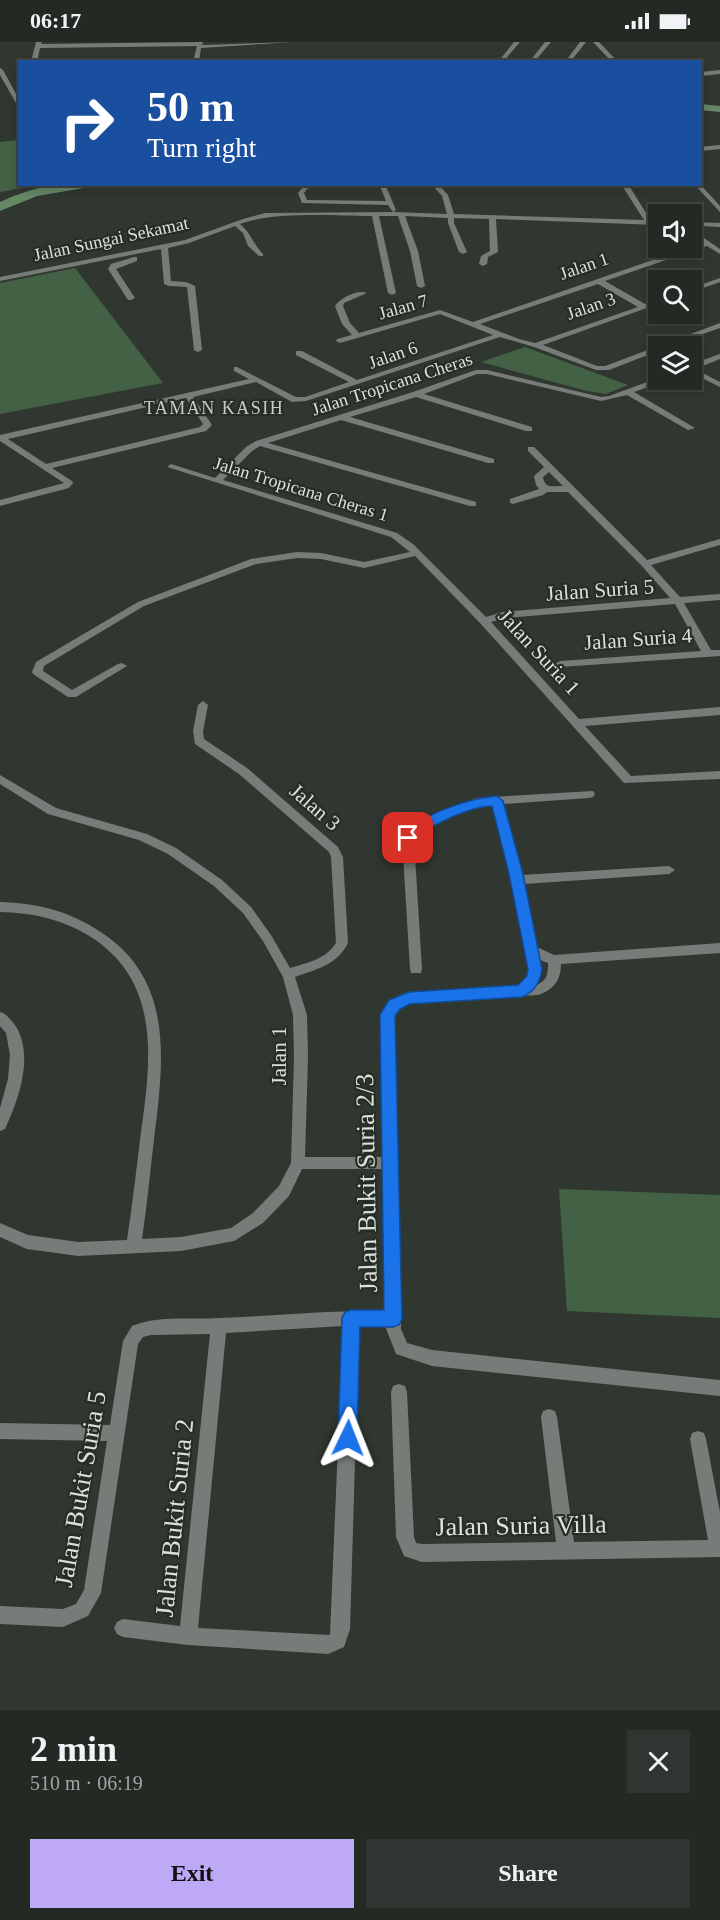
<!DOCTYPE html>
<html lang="en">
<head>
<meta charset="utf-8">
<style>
	body { margin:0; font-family:"Times New Roman",serif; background:#303531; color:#f1f3f6; height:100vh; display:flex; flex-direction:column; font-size:22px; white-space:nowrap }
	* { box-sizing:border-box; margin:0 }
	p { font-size:20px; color:#a3a6a6 }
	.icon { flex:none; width:33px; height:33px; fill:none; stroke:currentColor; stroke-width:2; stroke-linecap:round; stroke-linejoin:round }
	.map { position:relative; height:1668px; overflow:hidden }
	.panel { display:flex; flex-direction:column; background:#242924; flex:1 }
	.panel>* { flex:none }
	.hud { position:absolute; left:18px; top:18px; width:684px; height:126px; border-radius:0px; box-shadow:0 3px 9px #0003,0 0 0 2px #414541; background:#1a4fa0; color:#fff; overflow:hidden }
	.fabs { position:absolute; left:648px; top:162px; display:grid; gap:12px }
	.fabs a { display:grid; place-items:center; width:54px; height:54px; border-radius:0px; background:#242924; box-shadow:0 3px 9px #0003,0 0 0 2px #414541; font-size:30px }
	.pin { position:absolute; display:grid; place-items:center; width:51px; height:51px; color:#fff; margin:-26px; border-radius:12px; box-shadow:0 3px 9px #0006 }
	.me { position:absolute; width:66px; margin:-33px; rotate:2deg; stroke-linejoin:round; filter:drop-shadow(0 0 4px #0008) }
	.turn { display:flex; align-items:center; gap:21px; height:126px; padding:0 30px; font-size:27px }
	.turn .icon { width:78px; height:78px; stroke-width:2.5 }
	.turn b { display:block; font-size:42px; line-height:51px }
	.round { display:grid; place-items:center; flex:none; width:63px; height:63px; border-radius:0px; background:#303531 }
	.headline { display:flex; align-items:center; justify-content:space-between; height:102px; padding:0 30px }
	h1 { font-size:36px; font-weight:800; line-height:45px }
	.button { display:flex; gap:12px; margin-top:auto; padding:12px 30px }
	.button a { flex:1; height:69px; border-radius:0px; background:#bda9f5; color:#111; font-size:24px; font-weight:800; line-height:69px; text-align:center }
	.button a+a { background:#303531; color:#f1f3f6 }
	.status { display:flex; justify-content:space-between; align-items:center; height:42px; padding:0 30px; background:#242924; direction:ltr }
	.status svg { height:16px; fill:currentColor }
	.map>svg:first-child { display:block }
	.green { fill:#436144 }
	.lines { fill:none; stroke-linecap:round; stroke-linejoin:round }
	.river { fill:#658766; fill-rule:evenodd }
	.minor { fill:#787c78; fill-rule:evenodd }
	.route { fill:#1a73e8; stroke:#114b97; stroke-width:1.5 }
	.labels { text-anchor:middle; stroke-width:4.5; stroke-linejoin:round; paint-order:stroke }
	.far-street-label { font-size:18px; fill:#dbe0db; stroke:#262d26 }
	.far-neighbourhood-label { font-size:18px; letter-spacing:1.5px; fill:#c3cdc3; stroke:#262d26 }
	.street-label { font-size:21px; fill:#dbe0db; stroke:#262d26 }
	.near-street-label { font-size:26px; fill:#dbe0db; stroke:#262d26 }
</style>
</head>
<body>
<div class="status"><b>06:17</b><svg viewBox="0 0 49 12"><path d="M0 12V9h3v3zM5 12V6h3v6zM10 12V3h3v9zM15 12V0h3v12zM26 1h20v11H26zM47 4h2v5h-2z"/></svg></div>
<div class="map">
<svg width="720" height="1668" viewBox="0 0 720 1668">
	<rect width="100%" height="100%" fill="#303730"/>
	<g class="green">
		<path d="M19 98 20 142 38 143 0 150V100Z"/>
		<path d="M75 226 163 341 0 372V241Z"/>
		<path d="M525 305 628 343 606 352 587 349 481 320Z"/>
		<path d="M559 1147 720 1153V1276L567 1269Z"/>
	</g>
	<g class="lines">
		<g class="river">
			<path d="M700 62 720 64V70L700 68Z"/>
			<path d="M60 142H95L90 145 37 154 0 169V160C19 151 39 145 60 142Z"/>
		</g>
		<g class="minor">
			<path d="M36 0H42L41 2 203 0 202 3 294 0 201 6 199 20H193L197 4 40 6 37 20H31Z"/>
			<path d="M514 0H520L503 20H498Z"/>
			<path d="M545 0H551L534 20H529Z"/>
			<path d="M580 0H586L570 20H565Z"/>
			<path d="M593 0H599L618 20H612Z"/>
			<path d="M0 26 3 28 20 59V68L0 33Z"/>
			<path d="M720 28V32L700 34V30Z"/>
			<path d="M720 103V107L700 109V105Z"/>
			<path d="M308 142H318L307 147 304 151 307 158 386 159 379 142H385L396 168 393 170 447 172 442 154 431 142H438L448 153 454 172 644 178 621 142H628L651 179H658V183L496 177 498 210 488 215 487 222 483 224 479 222 481 214 490 209 489 177 454 176V181L467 210 463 212 459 210 448 181V176L405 174 418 209 425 244 421 246 417 244 410 209 398 174H379L396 251 392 253 388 251 372 174C334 174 275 169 240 182 251 191 253 202 263 212V214H259L248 204 243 191 235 184 189 201 168 206 171 239 186 240 195 244 202 308 198 310 194 308 187 245 169 244 164 242 161 207 0 239V235L185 198 243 177 265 171 393 170 388 163 302 161 298 151 303 145Z"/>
			<path d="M694 142H700L720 164V170Z"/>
			<path d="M692 180 720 181V185L701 184 704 196 720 207V212L707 204 605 239 645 262 658 258V262L543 303 597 324H605L720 281V286L668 304H658V309L609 328H596L534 305 500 295 306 359 292 360 256 340 193 355 212 383 206 389 52 426 72 439 73 441 69 446 0 464V458L64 441 0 399V393L249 337 234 329V325H237L296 355H305L349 340 296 313V309H302L357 338 493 293 440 272 340 301 336 299 337 297 352 293 342 282 335 264C340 256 358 247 367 251L344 261 343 264 350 281 359 291 440 268 473 280 702 201 698 197 694 184H692ZM598 242 638 265 535 301 519 297 480 282ZM186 356 203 382 200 385 46 422 8 397Z"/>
			<path d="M134 215H137V219L116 227 135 256 131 258H128L108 227 111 222Z"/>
			<path d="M720 236V240L692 250V246Z"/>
			<path d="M720 312V317L695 327 720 340V345L692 331V322Z"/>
			<path d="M476 328H487L601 355 609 354 658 336V338H663L662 340 634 350 695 386 688 388 627 353 601 359 487 332H477L424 352 532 385V389H526L416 355 350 375 494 417V421H488L341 378 268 401 476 460V464H470L260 404 252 409 223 438 397 491 413 502 486 575 503 570 670 556 642 524 568 450H547L543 453 513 462 510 461V457L539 447 536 443 534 434 544 425 528 409V405H534L647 518 720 497V503L651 523 680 555 720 552V558L684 561 711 608H720V614L560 625 555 622 560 619 701 609 675 562 504 576 491 580 579 677 720 665V673L585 684 631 734 720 729V737L624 741 480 581 415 514 364 526 321 517 297 516 256 522 144 564 44 624 43 629 72 648 118 622 122 621 127 624 76 655H68L33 632 32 630 36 620 138 560 251 517 297 510 321 511 364 520 410 510 391 495 167 425 171 422 215 436 246 405 256 399 413 350ZM549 430 563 444C552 444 545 447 543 435Z"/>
			<path d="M203 659 208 663 203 689 204 697 247 726 338 805 343 815 348 901C337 923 317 927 295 935L307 973 308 1015 305 1115H383L380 973 390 958 409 951 519 944C530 932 532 921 523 906L524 904 510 832 492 763C466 765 435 781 414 798L422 927 421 931H411L410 927 402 796 418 782 476 756 593 749 595 752 593 755 589 756 504 762 522 833 669 824 675 828 669 832 524 842 537 905 554 913 720 901V911L561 922C561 939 553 948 538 953L410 961 400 966 394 974 401 1287 407 1301 432 1308 720 1338V1354L432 1324 396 1312 385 1284H359L350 1587 344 1605 328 1612 188 1603 123 1595 117 1592 114 1586 117 1580 123 1577 180 1584 210 1292 151 1293 143 1295 138 1302 101 1551 88 1574 63 1585 0 1582V1564L63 1567 76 1562 84 1548 107 1399 0 1397V1381L110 1383 123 1299 132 1284C159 1273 190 1278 219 1276 274 1274 329 1268 385 1269L383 1127H302L289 1154 263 1181 234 1199 181 1209 78 1214 27 1207 0 1195V1181L28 1193 78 1200 127 1198C132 1165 136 1131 140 1098 150 1024 164 942 91 895 62 877 34 871 0 870V860C35 861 66 868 96 887 175 935 164 1017 154 1097 150 1130 147 1164 142 1197L181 1195 231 1186 253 1171 279 1144 291 1121 294 1015 293 973 283 935 263 899 243 871 214 844 168 812 139 798 48 772 0 742V733L56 766 147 792 176 806 222 838 251 865 271 893 290 926C307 921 326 917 336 901L331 815 329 810 239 732 195 702 193 689 198 663ZM540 918 548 921C548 932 547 940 535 943L540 936ZM343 1284 330 1593 198 1586 226 1291Z"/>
			<path d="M0 970C5 971 7 974 11 978 37 1007 19 1057 5 1087L0 1089V1066L8 1037 10 1013 6 991 0 984Z"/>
			<path d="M399 1342 405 1344 407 1350 414 1495 416 1501 422 1502 556 1500 541 1375 543 1369 549 1367 555 1369 557 1375 574 1500 708 1498 690 1397 692 1391 698 1389 704 1391 706 1397 720 1470V1515L422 1520 404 1514 396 1495 391 1350 393 1344Z"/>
		</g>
	</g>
	<path class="route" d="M497 754 503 759 523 832 542 927C541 938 534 951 522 955L410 962 400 967 395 974 402 1277 399 1283 393 1285H360L357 1396 354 1402 348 1405 341 1402 338 1396 342 1276 345 1270 351 1268H384L380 973 389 958 409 950 518 943 527 934 528 927 509 832 492 764C470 765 446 777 428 787 421 791 417 799 408 801L402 796C417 773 470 756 497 754Z"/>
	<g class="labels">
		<g class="far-street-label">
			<text transform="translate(111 197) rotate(-12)" y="6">Jalan Sungai Sekamat</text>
			<text transform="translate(584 224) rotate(-19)" y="6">Jalan 1</text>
			<text transform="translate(591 264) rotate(-19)" y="6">Jalan 3</text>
			<text transform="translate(403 265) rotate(-16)" y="6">Jalan 7</text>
			<text transform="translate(393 313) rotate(-19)" y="6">Jalan 6</text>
			<text transform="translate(392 342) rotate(-18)" y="6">Jalan Tropicana Cheras</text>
			<text transform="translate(301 447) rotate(17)" y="6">Jalan Tropicana Cheras 1</text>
		</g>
		<g class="far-neighbourhood-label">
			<text x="214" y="372">TAMAN KASIH</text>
		</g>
		<g class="street-label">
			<text transform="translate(600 548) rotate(-4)" y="7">Jalan Suria 5</text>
			<text transform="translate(638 597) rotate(-4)" y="7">Jalan Suria 4</text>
			<text transform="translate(539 610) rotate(47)" y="7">Jalan Suria 1</text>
			<text transform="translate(315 765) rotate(41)" y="7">Jalan 3</text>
			<text transform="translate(279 1014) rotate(-90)" y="7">Jalan 1</text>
		</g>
		<g class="near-street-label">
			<text transform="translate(366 1141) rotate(-91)" y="9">Jalan Bukit Suria 2/3</text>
			<text transform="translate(80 1447) rotate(-80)" y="9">Jalan Bukit Suria 5</text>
			<text transform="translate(174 1476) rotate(-84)" y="9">Jalan Bukit Suria 2</text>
			<text transform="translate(521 1483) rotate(-1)" y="9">Jalan Suria Villa</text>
		</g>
	</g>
</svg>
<div class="fabs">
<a><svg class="icon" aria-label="sound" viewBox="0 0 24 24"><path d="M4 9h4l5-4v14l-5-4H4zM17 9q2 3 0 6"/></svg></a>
<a><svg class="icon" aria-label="search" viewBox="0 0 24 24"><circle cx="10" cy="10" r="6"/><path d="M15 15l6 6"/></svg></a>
<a><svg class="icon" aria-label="layers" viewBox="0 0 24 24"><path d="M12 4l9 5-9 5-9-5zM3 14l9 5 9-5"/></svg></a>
</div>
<div class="pin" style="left:408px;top:796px;background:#d93025"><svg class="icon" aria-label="arrive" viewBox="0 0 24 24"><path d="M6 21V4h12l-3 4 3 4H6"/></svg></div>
<svg class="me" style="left:348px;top:1396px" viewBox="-20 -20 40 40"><path d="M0-17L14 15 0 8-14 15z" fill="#1a73e8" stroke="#fff" stroke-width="4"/></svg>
<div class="hud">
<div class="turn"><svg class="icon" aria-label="right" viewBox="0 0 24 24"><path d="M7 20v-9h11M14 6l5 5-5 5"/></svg><div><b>50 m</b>Turn right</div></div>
</div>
</div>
<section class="panel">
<div class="headline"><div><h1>2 min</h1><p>510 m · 06:19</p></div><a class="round"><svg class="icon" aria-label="close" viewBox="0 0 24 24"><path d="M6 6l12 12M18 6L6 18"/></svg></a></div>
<div class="button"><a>Exit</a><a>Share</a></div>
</section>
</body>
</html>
